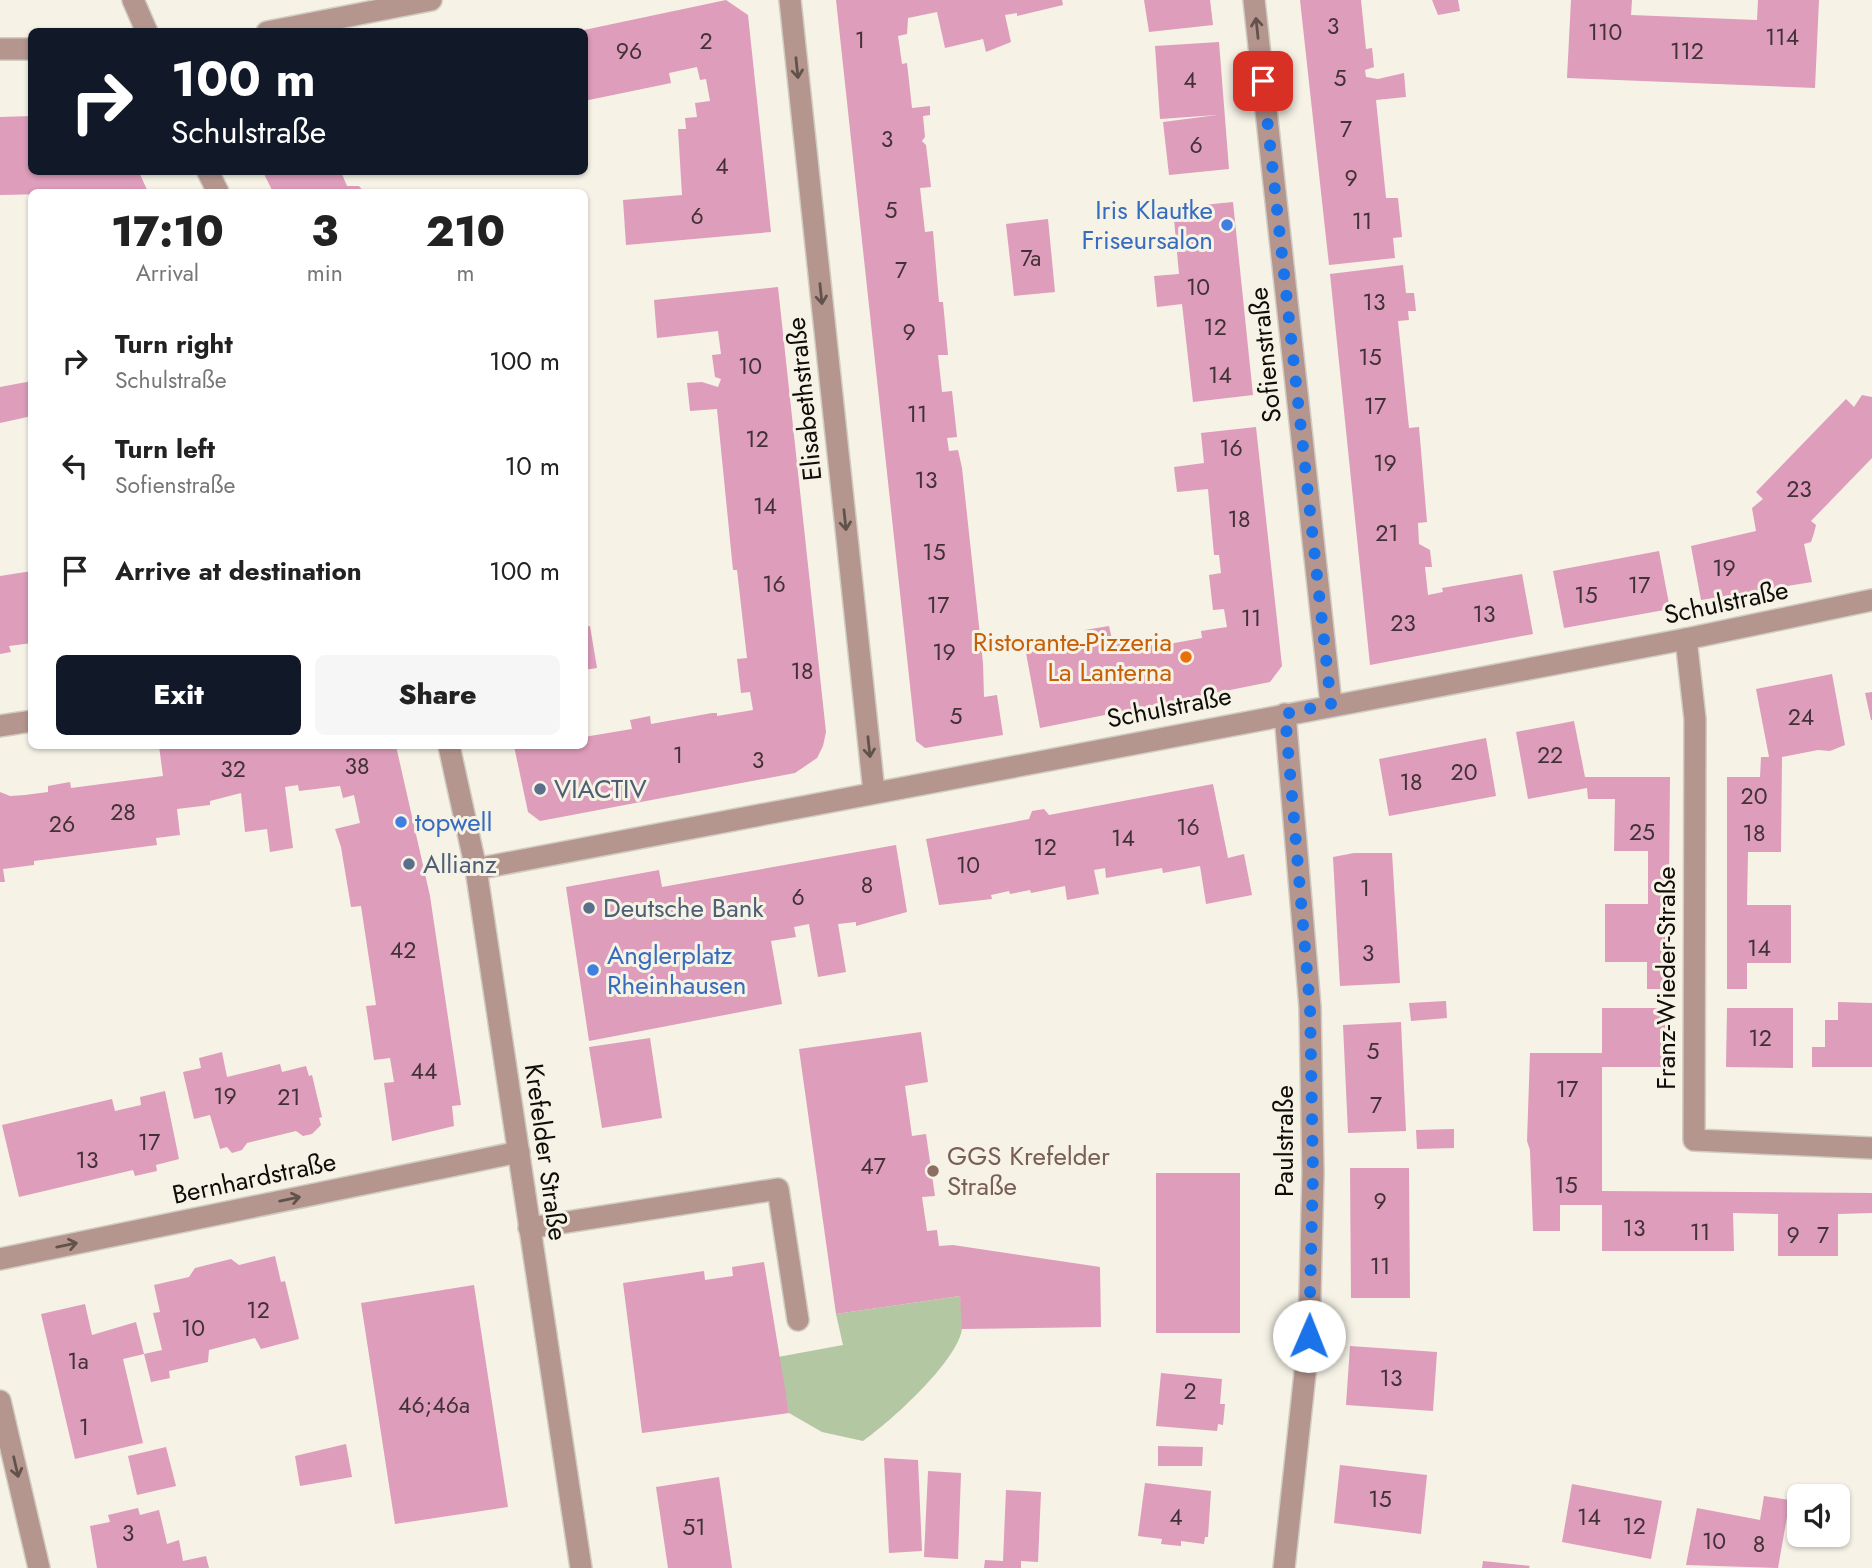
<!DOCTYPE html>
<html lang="en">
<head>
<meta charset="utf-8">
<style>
	body { margin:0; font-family:Jost,sans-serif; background:#f6f6f6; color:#222; height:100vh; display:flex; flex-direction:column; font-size:26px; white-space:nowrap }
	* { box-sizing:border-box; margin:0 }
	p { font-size:23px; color:#767676 }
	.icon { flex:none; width:38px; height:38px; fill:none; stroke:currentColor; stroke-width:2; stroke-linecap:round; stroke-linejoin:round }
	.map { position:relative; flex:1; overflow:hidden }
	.sheet { position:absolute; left:28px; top:189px; width:560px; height:560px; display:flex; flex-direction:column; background:#fff; border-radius:10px; box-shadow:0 2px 5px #0004 }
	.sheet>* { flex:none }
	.hud { position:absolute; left:28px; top:28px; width:560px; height:147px; border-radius:10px; box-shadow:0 2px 5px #0004; background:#111827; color:#fff; overflow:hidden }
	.fabs { position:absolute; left:1787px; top:1484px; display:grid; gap:14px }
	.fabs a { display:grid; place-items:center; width:63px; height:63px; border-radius:10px; background:#fff; box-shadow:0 2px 5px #0004; font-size:35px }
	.pin { position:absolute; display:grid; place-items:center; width:60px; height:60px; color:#fff; margin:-30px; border-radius:14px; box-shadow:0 4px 10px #0006 }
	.me { position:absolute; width:77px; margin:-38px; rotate:1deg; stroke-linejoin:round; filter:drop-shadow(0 0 5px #0008) }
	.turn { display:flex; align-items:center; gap:24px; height:147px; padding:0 28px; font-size:32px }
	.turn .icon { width:91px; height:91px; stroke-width:2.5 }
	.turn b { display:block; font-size:49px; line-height:60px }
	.eta { display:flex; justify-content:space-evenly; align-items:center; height:119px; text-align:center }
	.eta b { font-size:42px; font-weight:800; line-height:49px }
	.primary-button { display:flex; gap:14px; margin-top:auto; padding:14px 28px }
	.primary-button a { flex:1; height:80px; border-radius:10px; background:#111827; color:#fff; font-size:28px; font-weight:800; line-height:80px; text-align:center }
	.primary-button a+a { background:#f6f6f6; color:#222 }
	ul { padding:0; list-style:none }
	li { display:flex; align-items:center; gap:21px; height:105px; padding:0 28px }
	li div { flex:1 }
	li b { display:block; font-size:26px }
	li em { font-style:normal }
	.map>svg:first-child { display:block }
	.green { fill:#b3c7a3 }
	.building { fill:#dd9dbb }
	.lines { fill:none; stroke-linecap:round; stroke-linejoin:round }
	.minor-casing { stroke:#d1cdc3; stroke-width:24 }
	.minor { stroke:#b5968f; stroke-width:21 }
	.oneway { stroke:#62524c }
	.route { stroke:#1a73e8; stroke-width:12; stroke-dasharray:0 21.6 }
	.shop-dot { fill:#3f7fe0; stroke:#f6f2e6; stroke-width:2.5 }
	.food-dot { fill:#e8710a; stroke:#f6f2e6; stroke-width:2.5 }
	.service-dot { fill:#5c6f8a; stroke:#f6f2e6; stroke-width:2.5 }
	.education-dot { fill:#8d6e63; stroke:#f6f2e6; stroke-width:2.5 }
	.labels { text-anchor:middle; stroke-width:6; stroke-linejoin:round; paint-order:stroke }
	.number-label { font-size:23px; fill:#423136 }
	.shop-label { font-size:26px; fill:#366cbe; stroke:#f6f2e6; text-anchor:start }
	.street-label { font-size:26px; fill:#0e0d09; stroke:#f6f2e6 }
	.food-label { font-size:26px; fill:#c56008; stroke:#f6f2e6; text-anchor:end }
	.service-label { font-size:26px; fill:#4e5e75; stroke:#f6f2e6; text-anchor:start }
	.education-label { font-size:26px; fill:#785e54; stroke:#f6f2e6; text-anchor:start }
</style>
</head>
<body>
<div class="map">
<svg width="1872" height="1568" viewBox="0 0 1872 1568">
	<rect width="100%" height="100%" fill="#f6f2e6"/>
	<path class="green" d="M960 1296C961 1306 964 1319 962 1329 957 1362 890 1422 863 1441L822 1432 789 1413 778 1357 843 1345 836 1314Z"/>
	<g class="building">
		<path d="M726 0 748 15 771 232 626 245 623 200 682 195 678 129H686L685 118 697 117 695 103 710 101 706 79 700 80 697 67 669 73 671 83 584 101V30Z"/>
		<path d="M836 0H1062L1063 5 1017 16V13L1005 15 1011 42 986 52 983 39 945 48 937 12 908 18 907 34 898 36 902 64 907 63 912 108 930 106V115L923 116 925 137 922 141 926 145 931 187 920 188 925 232 933 231 939 302H943L948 355H938L942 392 952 391 957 437 947 438 949 451 958 450 962 468 983 663 984 697 997 695 1003 735 925 748 916 741Z"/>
		<path d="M1144 0H1210L1213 25 1149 32Z"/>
		<path d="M1300 0H1361L1366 49 1372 48 1374 67 1365 70 1366 77 1378 79 1404 73 1406 97 1376 100 1386 198H1398L1402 237 1393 238 1395 258 1329 265Z"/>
		<path d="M1432 0H1458L1460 11 1438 15Z"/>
		<path d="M1571 0H1632L1631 15 1757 20 1758 0H1819L1815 88 1567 78Z"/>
		<path d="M1219 42 1229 169 1169 175 1163 122 1217 115 1160 119 1155 46Z"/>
		<path d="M32 116V172H139L148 192 0 195V117Z"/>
		<path d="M263 172H341L347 186H359L364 192H273Z"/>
		<path d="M1233 202 1253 395 1193 402 1182 304 1157 307 1154 276 1179 274 1173 208Z"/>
		<path d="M1048 219 1055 292 1014 296 1006 224Z"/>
		<path d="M1403 265 1406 293H1414L1416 311H1408L1409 320 1398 321 1409 428 1419 427 1427 522 1418 523 1419 544 1430 550 1432 567H1425L1428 595 1443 592 1442 588 1522 574 1533 634 1370 665 1330 274Z"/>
		<path d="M778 287 826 732 823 746 817 758 795 773 540 821 528 812 514 746H584V737L632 729 630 720 650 716 651 724 712 713H717V716L753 710 750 692 741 693 737 659 747 658 737 570H733L717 409 690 411 687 383 702 382 718 387 721 379 715 377 712 355 721 354 718 331 657 338 654 300Z"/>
		<path d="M32 381V416L0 423V387Z"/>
		<path d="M1862 395 1872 397V458L1811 521 1816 525 1814 533 1811 542 1804 544 1812 582 1701 600 1691 546 1756 531 1752 508 1763 499 1756 492 1846 399 1854 407Z"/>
		<path d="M1256 427 1282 666 1270 682 1040 728 1026 653 1036 651 1034 643 1053 639 1055 647 1087 641 1085 630 1109 626 1113 644 1150 637 1152 647 1202 638 1201 631 1227 627 1224 609 1213 610 1209 575 1221 573 1219 555H1214L1208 489 1177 492 1174 467 1204 463 1201 433Z"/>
		<path d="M1659 551 1670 609 1564 628 1553 571Z"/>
		<path d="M32 571V643L9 646 11 652 0 654V576Z"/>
		<path d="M590 626 597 668 584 670V627Z"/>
		<path d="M1832 674 1845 745 1830 751 1818 750 1782 757 1781 852H1748L1747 905H1791V963H1747V989H1727V777H1760L1761 757H1769L1756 689Z"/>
		<path d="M1872 692V720H1871L1865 693Z"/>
		<path d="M1574 721 1585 777H1670L1668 989H1647V962H1605V904H1648V851H1614L1615 799H1588L1587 788 1528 799 1516 732Z"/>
		<path d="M1486 738 1496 796 1389 816 1379 759Z"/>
		<path d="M159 746H396L430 896 461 1105 452 1106 454 1126 392 1141 384 1083 394 1082 390 1058 374 1060 366 1006 376 1005 361 906 351 907 341 847 335 829 360 823 354 795 343 798 340 786 299 791 298 785 285 787 293 848 270 852 267 829 245 832 241 793 210 801V805L177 809 180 835 156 838 157 845 34 861V865L3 869 5 882H0V792L10 796 25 795 48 792V786L70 782 71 788 163 776Z"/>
		<path d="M1213 784 1228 858 1244 854 1252 895 1206 904 1200 866 1163 873 1162 868 1106 878 1105 868 1094 870 1099 894 1067 900 1065 886 1031 893 1030 890 1010 894 1009 891 991 895 992 899 939 905 926 839 1029 819 1032 811 1044 809 1049 815Z"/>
		<path d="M896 845 907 912 856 926V922L838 924 846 972 818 977 809 924 794 927 796 937 771 941 782 1004 589 1041 566 887 659 870 662 887Z"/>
		<path d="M1354 853H1392L1400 983 1340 986 1333 857Z"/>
		<path d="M1446 1001 1447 1018 1411 1021 1409 1003Z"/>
		<path d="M1838 1002 1872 1003V1067H1812V1047H1825V1020H1838Z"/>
		<path d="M1602 1008H1669V1067H1602V1191L1872 1193V1213L1838 1214V1256H1778V1214L1733 1213 1734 1251H1602V1205H1560V1231H1533L1530 1150 1527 1141 1530 1053H1602Z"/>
		<path d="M1727 1008H1793V1068L1726 1067Z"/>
		<path d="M1401 1022 1406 1131 1348 1133 1343 1025Z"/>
		<path d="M921 1032 928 1082 905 1086 912 1136 926 1134 935 1196 922 1197 927 1231 937 1230 939 1246 953 1245 1100 1267 1101 1327 962 1329 960 1296 836 1314 799 1049Z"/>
		<path d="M650 1038 662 1118 602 1128 589 1047Z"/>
		<path d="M222 1052 227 1077 280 1064 282 1072 306 1066 309 1076 312 1075 322 1117 319 1118 321 1125 312 1134 303 1136 296 1131 247 1143 242 1150 232 1153 227 1147 220 1149 210 1115 194 1119 183 1072 201 1068 199 1058Z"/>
		<path d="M165 1091 179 1159 156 1165 157 1171 135 1176 133 1170 19 1197 2 1125 112 1099 115 1111 141 1105 140 1097Z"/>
		<path d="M1454 1129V1148L1417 1149 1416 1130Z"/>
		<path d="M1350 1168H1409L1410 1298H1351Z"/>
		<rect x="1156" y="1173" width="84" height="160"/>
		<path d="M275 1256 281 1282 285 1281 299 1339 261 1349 255 1338 209 1350 208 1362 169 1371 170 1378 151 1382 144 1354 162 1350 153 1313 160 1312 154 1285 189 1277 195 1268 231 1259 239 1265Z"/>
		<path d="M764 1262 789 1413 642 1433 623 1283 704 1271 705 1280 733 1276 732 1267Z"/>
		<path d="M474 1285 508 1507 395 1524 361 1303Z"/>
		<path d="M85 1304 92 1335 136 1322 144 1354 123 1359 143 1443 75 1459 41 1314Z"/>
		<path d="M1350 1346 1437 1352 1433 1411 1346 1405Z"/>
		<path d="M1161 1373 1222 1379 1220 1404H1225L1223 1425 1218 1424 1217 1431 1156 1426Z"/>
		<path d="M346 1444 352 1477 300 1486 295 1456Z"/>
		<path d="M1158 1446 1203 1447 1202 1466H1158Z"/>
		<path d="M166 1447 176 1486 137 1495 128 1456Z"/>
		<path d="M884 1458 918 1460 922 1551 889 1553Z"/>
		<path d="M1340 1465 1427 1475 1421 1534 1334 1523Z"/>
		<path d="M928 1471 961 1473 958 1559 924 1557Z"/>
		<path d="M719 1477 732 1568H668L656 1487Z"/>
		<path d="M1145 1483 1211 1491 1208 1537H1205L1204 1544 1181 1541V1546L1161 1544 1162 1539 1138 1536Z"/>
		<path d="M1572 1484 1662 1501 1651 1559 1562 1542Z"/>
		<path d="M1006 1490 1041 1492 1038 1562 1021 1561V1568H984L985 1560 1003 1561Z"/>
		<path d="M1764 1496 1790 1500 1778 1568 1686 1565 1697 1508 1760 1520Z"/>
		<path d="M138 1508 140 1515 159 1510 167 1544 179 1540 183 1561 206 1556 209 1568H97L90 1526 110 1522 108 1515Z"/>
		<path d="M1483 1561 1530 1566 1529 1568H1482Z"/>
	</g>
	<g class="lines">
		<defs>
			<g id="minor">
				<path d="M133 0 147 32"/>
				<path d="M790 0 874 792"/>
				<path d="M1254 0 1331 704"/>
				<path d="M267 32 431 0"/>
				<path d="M0 49H32"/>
				<path d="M208 172 218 192"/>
				<path d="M1686 639 1695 719 1694 1140 1872 1148"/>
				<path d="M0 726 32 721"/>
				<path d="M449 746 476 869 581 1568"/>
				<path d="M476 869 1686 639 1872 600"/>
				<path d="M529 1228 778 1189 798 1320"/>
				<path d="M0 1259 519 1152"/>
				<path d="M0 1401 39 1568"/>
				<path d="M1284 1568 1309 1336 1313 1173 1310 1007 1285 714"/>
			</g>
		</defs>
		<use href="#minor" class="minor-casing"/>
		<use href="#minor" class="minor"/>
	</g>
	<defs><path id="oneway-shaft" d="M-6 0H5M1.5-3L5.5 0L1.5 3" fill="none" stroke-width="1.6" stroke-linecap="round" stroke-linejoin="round" transform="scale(1.75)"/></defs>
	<g class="oneway">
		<use href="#oneway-shaft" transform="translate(1257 28) rotate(-96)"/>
		<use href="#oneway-shaft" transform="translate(797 68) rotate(84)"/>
		<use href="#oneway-shaft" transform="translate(821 294) rotate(84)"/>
		<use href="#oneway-shaft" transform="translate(845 520) rotate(84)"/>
		<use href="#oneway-shaft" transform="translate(869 747) rotate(84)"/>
		<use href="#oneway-shaft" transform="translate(290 1199) rotate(-12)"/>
		<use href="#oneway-shaft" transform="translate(67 1245) rotate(-12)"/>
		<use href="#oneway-shaft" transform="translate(16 1467) rotate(77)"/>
	</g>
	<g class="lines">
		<path class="route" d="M1263 81 1331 704 1285 714 1310 1007 1313 1172 1309 1336"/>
	</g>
	<g class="shop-dot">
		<circle cx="1227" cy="225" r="7"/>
		<circle cx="401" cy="822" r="7"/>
		<circle cx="593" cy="970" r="7"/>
	</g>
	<circle class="food-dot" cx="1186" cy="657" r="7"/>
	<g class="service-dot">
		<circle cx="540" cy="789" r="7"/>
		<circle cx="409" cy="864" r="7"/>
		<circle cx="589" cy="908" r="7"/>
	</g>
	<circle class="education-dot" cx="933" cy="1171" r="7"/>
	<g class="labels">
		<g class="number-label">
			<text x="1333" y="34">3</text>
			<text x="1605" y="40">110</text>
			<text x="1782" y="45">114</text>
			<text x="860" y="48">1</text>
			<text x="706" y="49">2</text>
			<text x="629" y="59">96</text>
			<text x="1687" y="59">112</text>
			<text x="1340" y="86">5</text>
			<text x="1190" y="88">4</text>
			<text x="1346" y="137">7</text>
			<text x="887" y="147">3</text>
			<text x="1196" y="153">6</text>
			<text x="722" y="174">4</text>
			<text x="1351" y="186">9</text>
			<text x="891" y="218">5</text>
			<text x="697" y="224">6</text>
			<text x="1362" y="229">11</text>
			<text x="1031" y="266">7a</text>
			<text x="901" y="278">7</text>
			<text x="1198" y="295">10</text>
			<text x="1374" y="310">13</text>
			<text x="1215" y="335">12</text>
			<text x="909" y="340">9</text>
			<text x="1370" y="365">15</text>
			<text x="750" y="374">10</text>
			<text x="1220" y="383">14</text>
			<text x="1375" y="414">17</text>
			<text x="917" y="422">11</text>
			<text x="757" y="447">12</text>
			<text x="1231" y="456">16</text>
			<text x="1385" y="471">19</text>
			<text x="926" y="488">13</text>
			<text x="1799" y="497">23</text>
			<text x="765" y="514">14</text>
			<text x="1239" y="527">18</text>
			<text x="1387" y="541">21</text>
			<text x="934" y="560">15</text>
			<text x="1724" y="576">19</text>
			<text x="774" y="592">16</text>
			<text x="1639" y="593">17</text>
			<text x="1586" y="603">15</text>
			<text x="938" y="613">17</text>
			<text x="1484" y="622">13</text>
			<text x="1251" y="626">11</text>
			<text x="1403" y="631">23</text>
			<text x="944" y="660">19</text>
			<text x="802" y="679">18</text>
			<text x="956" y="724">5</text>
			<text x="1801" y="725">24</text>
			<text x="678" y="763">1</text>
			<text x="1550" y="763">22</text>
			<text x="758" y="768">3</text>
			<text x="357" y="774">38</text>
			<text x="233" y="777">32</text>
			<text x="1464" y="780">20</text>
			<text x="1411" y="790">18</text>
			<text x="1754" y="804">20</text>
			<text x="123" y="820">28</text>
			<text x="62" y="832">26</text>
			<text x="1188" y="835">16</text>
			<text x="1642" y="840">25</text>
			<text x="1754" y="841">18</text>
			<text x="1123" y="846">14</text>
			<text x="1045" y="855">12</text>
			<text x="968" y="873">10</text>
			<text x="867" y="893">8</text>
			<text x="1365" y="896">1</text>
			<text x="798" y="905">6</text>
			<text x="1759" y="956">14</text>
			<text x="403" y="958">42</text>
			<text x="1368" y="961">3</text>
			<text x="1760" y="1046">12</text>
			<text x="1373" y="1059">5</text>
			<text x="424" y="1079">44</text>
			<text x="1567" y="1097">17</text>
			<text x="225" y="1104">19</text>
			<text x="289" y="1105">21</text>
			<text x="1376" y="1113">7</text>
			<text x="149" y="1150">17</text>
			<text x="87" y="1168">13</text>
			<text x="873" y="1174">47</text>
			<text x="1566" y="1193">15</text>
			<text x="1380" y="1209">9</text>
			<text x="1634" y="1236">13</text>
			<text x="1700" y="1240">11</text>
			<text x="1793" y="1243">9</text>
			<text x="1823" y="1243">7</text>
			<text x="1380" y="1274">11</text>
			<text x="258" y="1318">12</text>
			<text x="193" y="1336">10</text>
			<text x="78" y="1369">1a</text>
			<text x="1391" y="1386">13</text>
			<text x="1190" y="1399">2</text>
			<text x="434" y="1413">46;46a</text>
			<text x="84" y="1435">1</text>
			<text x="1380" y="1507">15</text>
			<text x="1176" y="1525">4</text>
			<text x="1589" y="1525">14</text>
			<text x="1634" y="1534">12</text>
			<text x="694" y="1535">51</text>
			<text x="128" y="1541">3</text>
			<text x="1714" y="1549">10</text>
			<text x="1759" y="1552">8</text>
		</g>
		<g class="shop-label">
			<text x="1213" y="219" text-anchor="end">Iris Klautke<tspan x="1213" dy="30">Friseursalon</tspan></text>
			<text x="415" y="831">topwell</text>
			<text x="607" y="964">Anglerplatz<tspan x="607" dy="30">Rheinhausen</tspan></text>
		</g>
		<g class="street-label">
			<text transform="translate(1265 355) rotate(-96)" y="9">Sofienstraße</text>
			<text transform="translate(804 399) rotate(-96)" y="9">Elisabethstraße</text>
			<text transform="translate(1726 602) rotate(-12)" y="9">Schulstraße</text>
			<text transform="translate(1169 707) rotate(-11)" y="9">Schulstraße</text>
			<text transform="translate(1666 978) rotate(-90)" y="9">Franz-Wieder-Straße</text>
			<text transform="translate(1284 1141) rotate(-90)" y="9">Paulstraße</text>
			<text transform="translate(546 1152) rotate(82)" y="9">Krefelder Straße</text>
			<text transform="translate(254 1178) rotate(-12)" y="9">Bernhardstraße</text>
		</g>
		<g class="food-label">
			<text x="1172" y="651">Ristorante-Pizzeria<tspan x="1172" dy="30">La Lanterna</tspan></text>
		</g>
		<g class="service-label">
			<text x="554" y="798">VIACTIV</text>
			<text x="423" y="873">Allianz</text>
			<text x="603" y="917">Deutsche Bank</text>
		</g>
		<g class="education-label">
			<text x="947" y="1165">GGS Krefelder<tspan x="947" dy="30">Straße</tspan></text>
		</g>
	</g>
</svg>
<div class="fabs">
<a><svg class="icon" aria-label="sound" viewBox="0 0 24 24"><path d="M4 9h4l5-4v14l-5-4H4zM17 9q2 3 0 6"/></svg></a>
</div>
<div class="pin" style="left:1263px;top:81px;background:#d93025"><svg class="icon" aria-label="arrive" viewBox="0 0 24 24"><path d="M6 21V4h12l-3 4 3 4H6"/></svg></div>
<svg class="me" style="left:1309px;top:1336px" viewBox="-20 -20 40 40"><circle r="19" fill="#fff"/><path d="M0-13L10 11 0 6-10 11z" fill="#1a73e8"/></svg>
<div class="hud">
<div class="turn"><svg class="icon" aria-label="right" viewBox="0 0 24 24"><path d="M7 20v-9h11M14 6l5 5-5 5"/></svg><div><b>100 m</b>Schulstraße</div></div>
</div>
<section class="sheet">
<div class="eta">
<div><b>17:10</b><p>Arrival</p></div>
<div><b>3</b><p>min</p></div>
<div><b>210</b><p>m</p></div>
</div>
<ul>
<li><svg class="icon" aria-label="right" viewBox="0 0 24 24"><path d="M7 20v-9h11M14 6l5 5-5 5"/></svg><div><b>Turn right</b><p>Schulstraße</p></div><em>100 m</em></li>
<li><svg class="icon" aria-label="left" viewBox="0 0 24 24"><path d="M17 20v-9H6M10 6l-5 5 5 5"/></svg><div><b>Turn left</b><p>Sofienstraße</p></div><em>10 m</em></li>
<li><svg class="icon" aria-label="arrive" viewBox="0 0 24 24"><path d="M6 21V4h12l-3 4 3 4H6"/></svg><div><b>Arrive at destination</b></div><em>100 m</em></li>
</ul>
<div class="primary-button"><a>Exit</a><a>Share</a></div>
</section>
</div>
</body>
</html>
